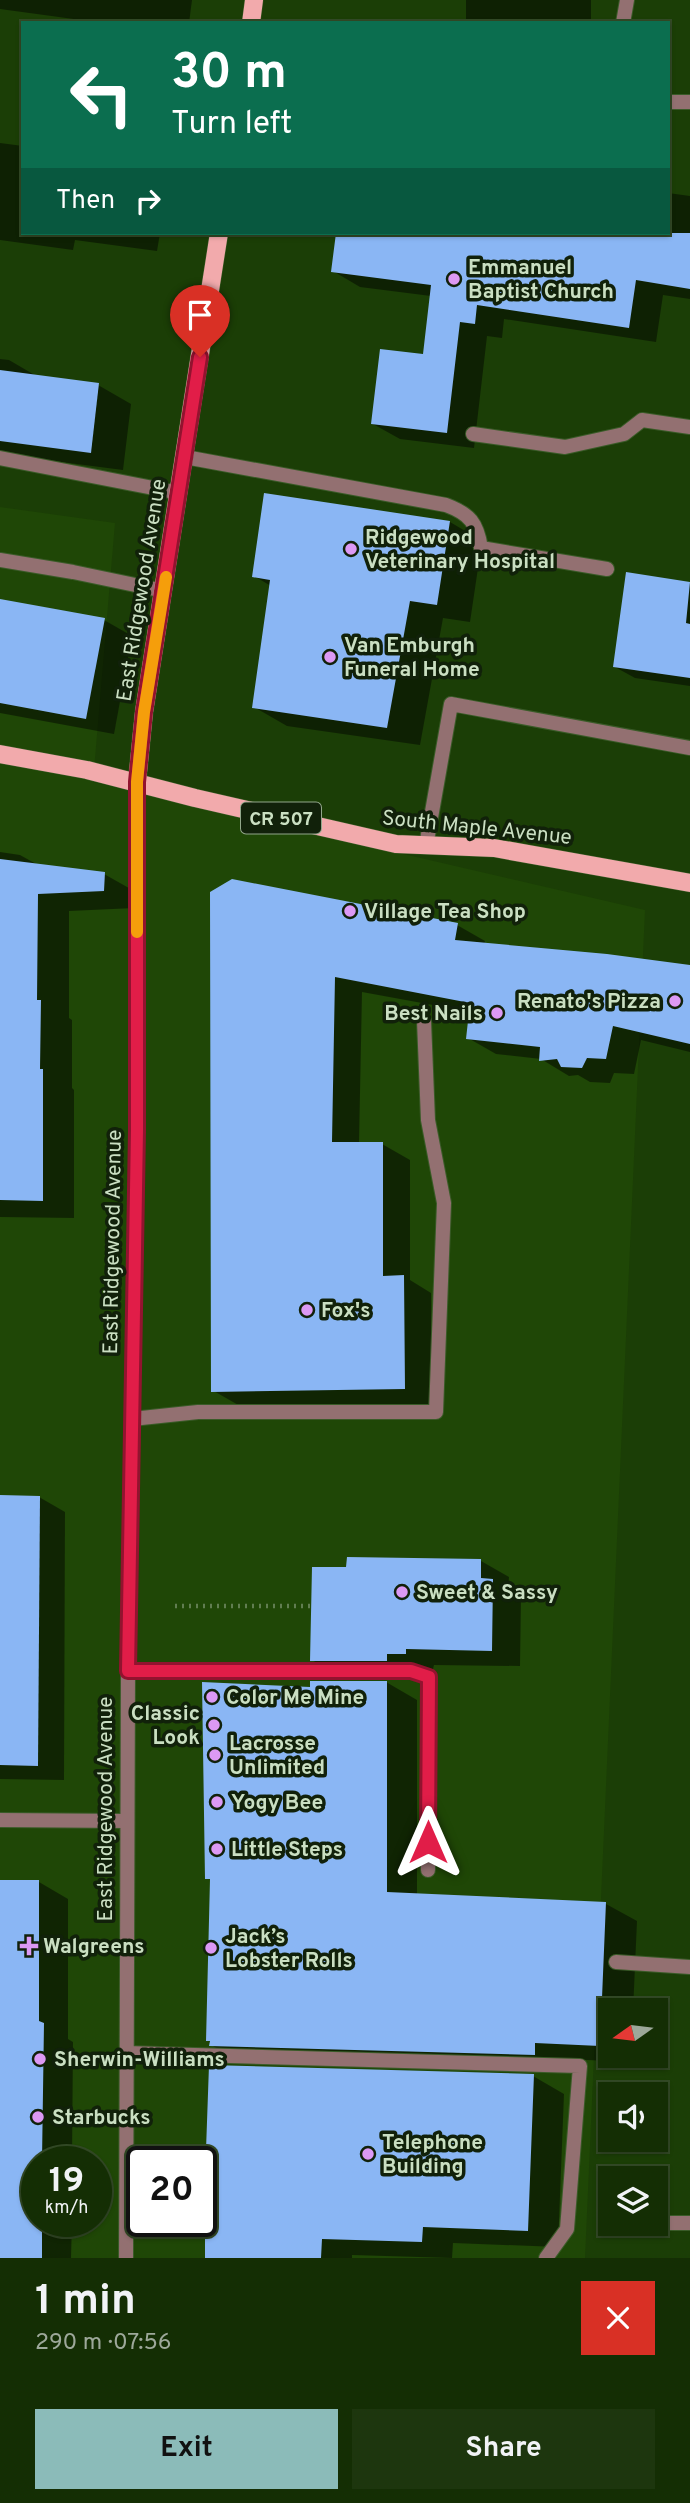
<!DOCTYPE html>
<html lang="en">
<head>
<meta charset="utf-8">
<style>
	body { margin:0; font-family:Overpass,sans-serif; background:#1d360e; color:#f1f3f6; height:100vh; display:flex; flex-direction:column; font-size:26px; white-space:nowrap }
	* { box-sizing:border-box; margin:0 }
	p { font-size:23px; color:#9da89a }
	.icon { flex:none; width:38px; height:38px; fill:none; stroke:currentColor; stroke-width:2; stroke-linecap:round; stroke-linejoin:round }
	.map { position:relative; height:2258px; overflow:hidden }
	.details { display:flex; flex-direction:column; background:#142e04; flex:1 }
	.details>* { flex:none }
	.guide { position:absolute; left:21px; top:21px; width:649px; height:214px; border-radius:0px; box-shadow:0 2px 5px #0004,0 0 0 2px #334a26; background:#0b6e4f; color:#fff; overflow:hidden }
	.needle { width:46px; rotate:256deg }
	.fabs { position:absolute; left:598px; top:1998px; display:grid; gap:14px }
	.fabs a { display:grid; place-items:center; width:70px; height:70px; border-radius:0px; background:#142e04; box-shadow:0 2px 5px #0004,0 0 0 2px #334a26; font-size:35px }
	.speed { position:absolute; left:21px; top:2146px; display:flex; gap:14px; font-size:35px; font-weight:700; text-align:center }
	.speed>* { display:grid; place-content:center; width:91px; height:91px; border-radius:50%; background:#142e04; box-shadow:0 2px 5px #0004,0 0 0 2px #334a26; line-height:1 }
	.speed small { font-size:18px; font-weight:400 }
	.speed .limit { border:4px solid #111; border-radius:10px; background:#fff; color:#111 }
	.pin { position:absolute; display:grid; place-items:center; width:60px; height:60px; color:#fff; margin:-72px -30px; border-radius:50% 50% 50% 0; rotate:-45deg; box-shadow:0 0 7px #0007 }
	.pin .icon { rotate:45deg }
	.me { position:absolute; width:77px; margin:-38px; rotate:0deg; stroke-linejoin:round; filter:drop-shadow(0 0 5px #0008) }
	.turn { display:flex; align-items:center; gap:24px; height:147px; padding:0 35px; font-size:32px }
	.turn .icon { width:91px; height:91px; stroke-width:2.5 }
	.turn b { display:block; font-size:49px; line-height:60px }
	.then { display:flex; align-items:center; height:66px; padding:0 35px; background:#0003; gap:14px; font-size:26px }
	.round { display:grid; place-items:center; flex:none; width:74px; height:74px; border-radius:0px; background:#1d360e }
	.headline { display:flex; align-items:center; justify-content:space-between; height:119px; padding:0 35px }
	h1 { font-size:42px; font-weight:700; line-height:52px }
	.action { display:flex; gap:14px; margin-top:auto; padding:14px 35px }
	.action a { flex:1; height:80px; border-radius:0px; background:#8bbbb9; color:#111; font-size:28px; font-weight:700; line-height:80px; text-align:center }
	.action a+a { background:#1d360e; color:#f1f3f6 }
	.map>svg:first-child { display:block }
	.built { fill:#1f4706; fill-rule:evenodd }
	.shadow { fill:#0007 }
	.building { fill:#8ab6f4 }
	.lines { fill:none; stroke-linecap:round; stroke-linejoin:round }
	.service-casing { stroke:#3a5b28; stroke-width:16 }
	.minor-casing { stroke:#3a5b28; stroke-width:16 }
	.tertiary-casing { stroke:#3a5b28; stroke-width:16 }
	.primary-casing { stroke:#3a5b28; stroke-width:19 }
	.path { stroke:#607d50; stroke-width:4.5; stroke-dasharray:2 5; stroke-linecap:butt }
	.service { stroke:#937071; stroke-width:14 }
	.minor { stroke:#937071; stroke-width:14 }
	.tertiary { stroke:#937071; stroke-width:14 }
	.primary { stroke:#f2aaac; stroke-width:18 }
	.route-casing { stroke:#92132f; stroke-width:18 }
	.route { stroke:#e11d48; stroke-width:12 }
	.slow { stroke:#f59e0b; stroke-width:12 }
	.poi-dot { fill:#dc99f4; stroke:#11210a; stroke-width:2.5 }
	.labels { text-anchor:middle; stroke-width:7; stroke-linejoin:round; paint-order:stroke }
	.shield { fill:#11210a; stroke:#92a68b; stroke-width:2 }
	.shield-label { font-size:19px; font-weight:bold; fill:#cadfc2 }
	.poi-label { font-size:21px; font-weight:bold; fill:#cadfc2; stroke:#11210a; text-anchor:start }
	.street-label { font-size:21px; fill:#cadfc2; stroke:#11210a }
</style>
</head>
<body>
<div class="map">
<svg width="690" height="2258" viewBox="0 0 690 2258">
	<rect width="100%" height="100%" fill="#1b3e06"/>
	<path class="built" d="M0 507 115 523 93 782 645 910 585 2258H0ZM37 2161H96V2221H37ZM142 2161H201V2221H142Z"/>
	<g class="shadow">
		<path d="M0 0H192L189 23H103L0 9Z"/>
		<rect x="466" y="0" width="125" height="23"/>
		<path d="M0 143 23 146V233H160L157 251 75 240 73 250 0 240Z"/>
		<path d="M668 193 690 196V299L663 295 656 342 504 319 502 338 487 336 474 448 400 439 373 424 424 356 431 296 360 287 333 271 338 233H387L436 239 437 233H668Z"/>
		<path d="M0 359 9 360 38 377 98 385 131 404 123 470 0 454Z"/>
		<path d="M450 522 482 541 470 622 443 618 420 745 287 726 254 707 271 586 254 576Z"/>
		<path d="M627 574 690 584V686L635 678 615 667Z"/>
		<path d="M0 600 104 620 132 636 114 734 0 713Z"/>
		<path d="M0 852 20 855 38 865 104 874 136 892 135 908 69 911V1018L72 1020V1088L74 1090V1218L0 1217Z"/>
		<path d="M212 893 457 925 485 941 484 945 690 967V1052L641 1040 634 1074 614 1073 610 1083 590 1082 578 1075 569 1076 541 1059 496 1054 468 1038 471 1012 362 992 359 1144H382L410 1160V1280L431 1293 432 1404 240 1406 212 1390Z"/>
		<path d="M0 1497H39L65 1512 64 1780 0 1779Z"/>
		<path d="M481 1561 509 1577 508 1589 521 1596 520 1666 434 1665 433 1669H415L340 1677 312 1660Z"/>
		<path d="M386 1682 417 1700V1895L606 1904 637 1921 633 2011H611V2056H631V2062L565 2059 242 2062 211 2045V2042L207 2040 211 1880 207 1877 312 1689Z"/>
		<path d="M0 1882H39L68 1899V2039L73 2042 72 2161H37V2221H72L71 2258H0Z"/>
		<path d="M533 2076 564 2094 558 2247 453 2243 452 2258 352 2255V2258H207Z"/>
	</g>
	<g class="building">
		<path d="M336 233H400L435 237 436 233H690V289L636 280 629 328 477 305 475 324 460 322 447 433 371 424 380 349 423 354 431 285 331 272Z"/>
		<path d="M0 370 99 383 91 453 0 441Z"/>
		<path d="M264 493 450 521 437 605 410 601 387 728 252 708 270 580 252 577Z"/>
		<path d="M626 572 690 582 686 623 690 624V678L613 667Z"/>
		<path d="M0 599 105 618 86 719 0 703Z"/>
		<path d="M0 859 105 872 104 891 38 894 37 1000H41L40 1069H43V1201L0 1200Z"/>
		<path d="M232 879 458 923 455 940 607 954 690 965V1044L613 1026 606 1059 587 1058 582 1068 561 1067 557 1059 539 1061 540 1047 466 1039 470 1003 335 977 332 1142H383V1276L404 1275 405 1389 211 1392 210 892Z"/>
		<path d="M0 1495 40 1496 38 1766 0 1765Z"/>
		<path d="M347 1557 481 1559V1578L493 1579 492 1651 406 1649V1654H387V1661H310L312 1567H346Z"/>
		<path d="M310 1681H387V1892L606 1902 600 2046 535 2043V2055L209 2046 210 2041H206L210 1879H205L202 1682 310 1687Z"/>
		<path d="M0 1880H39V2021L44 2023 42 2161H37V2221H42V2258H0Z"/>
		<path d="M209 2065 534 2074 528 2231 423 2227 422 2242 322 2239 321 2258H205V2235H203Z"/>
	</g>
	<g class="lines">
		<defs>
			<g id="service">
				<path d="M623 23 627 0"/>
				<path d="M473 434 565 447 624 434 642 420 690 427"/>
				<path d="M185 457 446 505C470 514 477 523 481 548L607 569"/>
				<path d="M0 458 179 493"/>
				<path d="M0 560 73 572 164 591"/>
				<path d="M426 846 451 704 690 748"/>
				<path d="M132 1419 198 1412H436L444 1203 428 1120 424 1021"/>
				<path d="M128 1671H411L429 1677 428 1870"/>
				<path d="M616 1962 690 1967"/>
				<path d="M126 2053 580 2066 567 2229 546 2258"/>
				<path d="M656 2223H690"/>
			</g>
			<g id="minor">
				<path d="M668 102H690"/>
				<path d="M0 1820 127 1821"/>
			</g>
			<path id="tertiary" d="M126 2258 128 1671 137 1130V782"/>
			<g id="primary">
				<path d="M251 23 254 0"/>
				<path d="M0 754 87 770 195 798 396 844 494 848 690 883"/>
				<path d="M137 782 144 712 219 233"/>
			</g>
		</defs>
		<use href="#service" class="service-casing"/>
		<use href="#minor" class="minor-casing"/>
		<use href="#tertiary" class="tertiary-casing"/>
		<use href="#primary" class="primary-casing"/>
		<path class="path" d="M175 1606H311"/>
		<use href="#service" class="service"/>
		<use href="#minor" class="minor"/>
		<use href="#tertiary" class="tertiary"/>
		<use href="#primary" class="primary"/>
	</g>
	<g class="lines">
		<defs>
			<path id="route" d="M200 357 144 712 137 782V1130L128 1671H411L429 1677 428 1842"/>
		</defs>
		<use href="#route" class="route-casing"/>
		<use href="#route" class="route"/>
		<path class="slow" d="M137 932V782L144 712 166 577"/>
	</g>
	<g class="poi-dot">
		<circle cx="454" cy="279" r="7"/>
		<circle cx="351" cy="549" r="7"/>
		<circle cx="330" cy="657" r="7"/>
		<circle cx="350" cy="911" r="7"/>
		<circle cx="675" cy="1001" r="7"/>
		<circle cx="497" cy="1013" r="7"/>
		<circle cx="307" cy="1310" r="7"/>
		<circle cx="402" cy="1592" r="7"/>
		<circle cx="212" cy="1697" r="7"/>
		<circle cx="214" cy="1725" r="7"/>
		<circle cx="215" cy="1755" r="7"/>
		<circle cx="217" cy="1802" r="7"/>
		<circle cx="217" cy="1849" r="7"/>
		<path d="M25.5 1935.5h7v7h7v7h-7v7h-7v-7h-7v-7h7z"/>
		<circle cx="211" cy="1948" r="7"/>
		<circle cx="40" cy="2059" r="7"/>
		<circle cx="38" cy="2117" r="7"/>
		<circle cx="368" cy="2154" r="7"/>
	</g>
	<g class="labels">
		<rect class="shield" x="241" y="802.5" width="80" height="31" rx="5"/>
		<g class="shield-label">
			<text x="281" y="825">CR 507</text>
		</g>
		<g class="poi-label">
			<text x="468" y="274">Emmanuel<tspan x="468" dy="24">Baptist Church</tspan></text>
			<text x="365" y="544">Ridgewood<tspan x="365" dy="24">Veterinary Hospital</tspan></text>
			<text x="344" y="652">Van Emburgh<tspan x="344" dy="24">Funeral Home</tspan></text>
			<text x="364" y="918">Village Tea Shop</text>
			<text x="661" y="1008" text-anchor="end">Renato's Pizza</text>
			<text x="483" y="1020" text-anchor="end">Best Nails</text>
			<text x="321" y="1317">Fox's</text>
			<text x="416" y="1599">Sweet &amp; Sassy</text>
			<text x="226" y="1704">Color Me Mine</text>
			<text x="200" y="1720" text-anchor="end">Classic<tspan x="200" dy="24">Look</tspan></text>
			<text x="229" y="1750">Lacrosse<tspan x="229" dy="24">Unlimited</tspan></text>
			<text x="231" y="1809">Yogy Bee</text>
			<text x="231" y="1856">Little Steps</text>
			<text x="225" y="1943">Jack’s<tspan x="225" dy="24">Lobster Rolls</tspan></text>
			<text x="43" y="1953">Walgreens</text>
			<text x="54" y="2066">Sherwin-Williams</text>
			<text x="52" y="2124">Starbucks</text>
			<text x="382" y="2149">Telephone<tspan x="382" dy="24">Building</tspan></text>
		</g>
		<g class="street-label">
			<text transform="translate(141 590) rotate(-81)" y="7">East Ridgewood Avenue</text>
			<text transform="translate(477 827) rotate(6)" y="7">South Maple Avenue</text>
			<text transform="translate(112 1242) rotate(-89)" y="7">East Ridgewood Avenue</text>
			<text transform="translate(105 1809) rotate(-90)" y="7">East Ridgewood Avenue</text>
		</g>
	</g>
</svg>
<div class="fabs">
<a><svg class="needle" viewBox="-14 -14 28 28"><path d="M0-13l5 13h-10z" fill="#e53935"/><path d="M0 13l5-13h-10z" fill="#9da89a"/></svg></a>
<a><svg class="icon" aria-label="sound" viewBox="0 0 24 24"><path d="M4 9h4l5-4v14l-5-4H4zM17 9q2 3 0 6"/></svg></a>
<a><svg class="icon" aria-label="layers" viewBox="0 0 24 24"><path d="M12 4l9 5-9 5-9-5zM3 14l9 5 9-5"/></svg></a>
</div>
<div class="speed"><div>19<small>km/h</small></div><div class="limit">20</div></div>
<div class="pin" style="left:200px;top:357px;background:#d93025"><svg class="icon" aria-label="arrive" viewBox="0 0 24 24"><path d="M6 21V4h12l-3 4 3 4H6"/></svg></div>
<svg class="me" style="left:428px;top:1842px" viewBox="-20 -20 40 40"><path d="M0-17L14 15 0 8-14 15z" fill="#e11d48" stroke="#fff" stroke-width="4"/></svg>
<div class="guide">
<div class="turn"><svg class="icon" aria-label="left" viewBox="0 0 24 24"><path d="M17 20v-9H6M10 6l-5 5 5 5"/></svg><div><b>30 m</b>Turn left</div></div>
<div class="then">Then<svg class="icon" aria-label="right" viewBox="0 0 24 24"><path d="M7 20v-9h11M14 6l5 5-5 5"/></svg></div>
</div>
</div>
<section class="details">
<div class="headline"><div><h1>1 min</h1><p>290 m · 07:56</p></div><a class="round" style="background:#d93025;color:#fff"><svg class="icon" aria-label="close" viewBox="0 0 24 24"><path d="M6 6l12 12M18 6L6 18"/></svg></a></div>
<div class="action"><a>Exit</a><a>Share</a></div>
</section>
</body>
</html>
